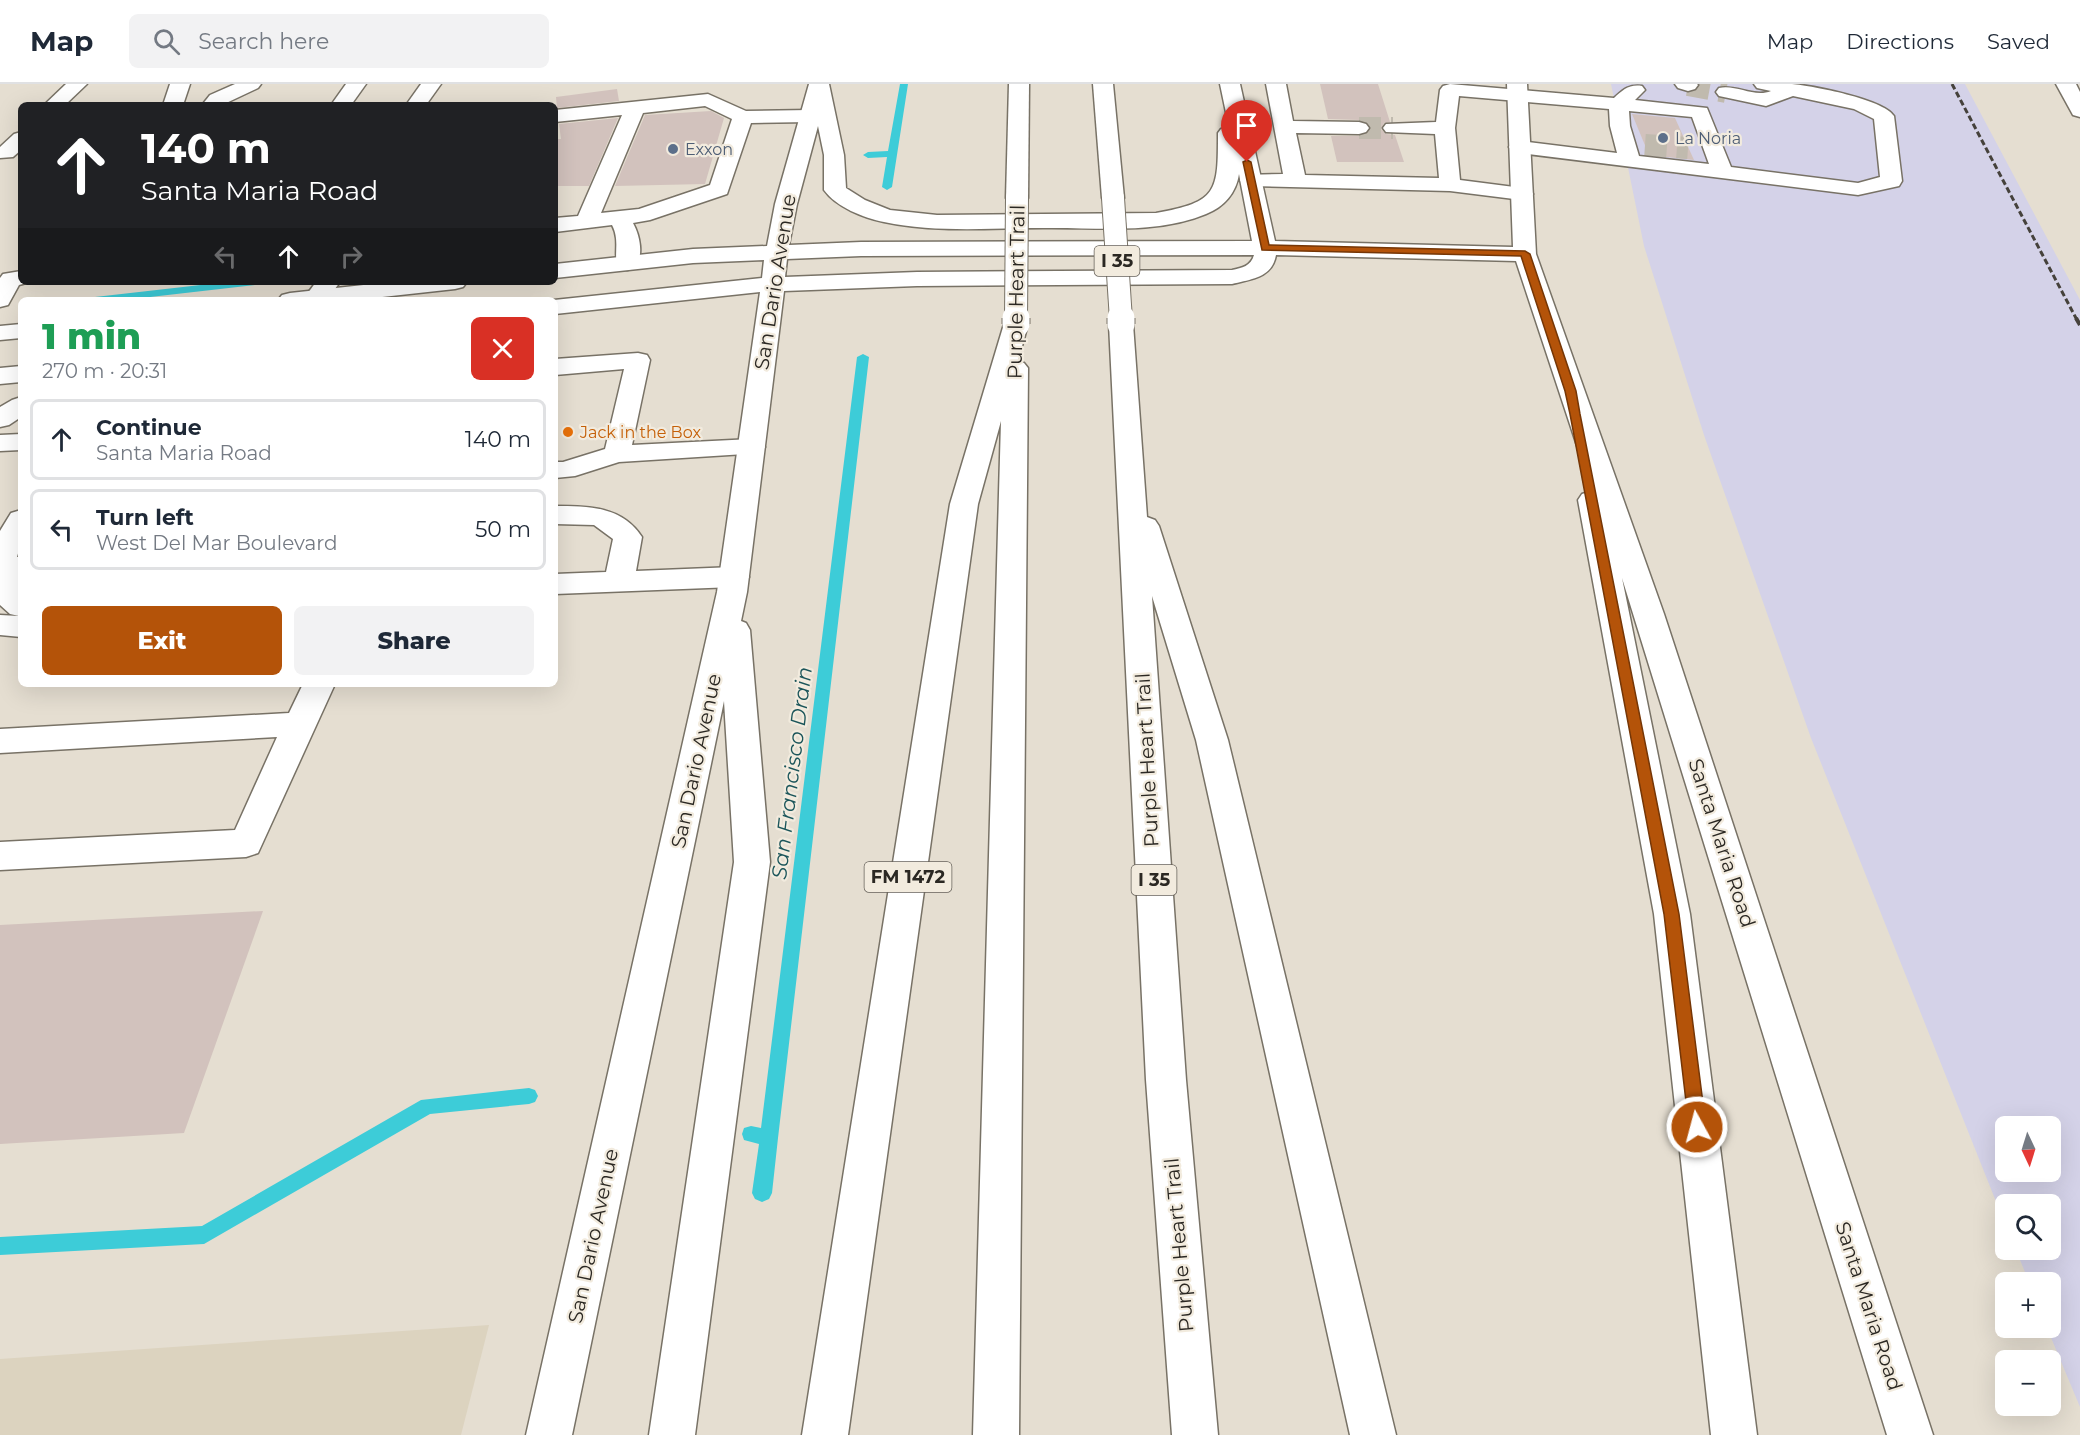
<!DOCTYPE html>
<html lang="en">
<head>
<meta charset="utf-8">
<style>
	body { margin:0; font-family:Montserrat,sans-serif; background:#f2f2f3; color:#1f2937; height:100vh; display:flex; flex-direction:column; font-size:22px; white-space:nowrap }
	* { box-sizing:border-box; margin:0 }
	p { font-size:20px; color:#747a83 }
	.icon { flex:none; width:33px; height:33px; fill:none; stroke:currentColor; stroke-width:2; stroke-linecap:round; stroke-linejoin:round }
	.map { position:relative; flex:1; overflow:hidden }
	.drawer { position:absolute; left:18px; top:213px; width:540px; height:390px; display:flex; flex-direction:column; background:#fff; border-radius:9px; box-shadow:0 6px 24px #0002 }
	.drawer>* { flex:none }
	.guide { position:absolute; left:18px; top:18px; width:540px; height:183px; border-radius:9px; box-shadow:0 6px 24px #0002; background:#202124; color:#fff; overflow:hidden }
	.needle { width:39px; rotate:176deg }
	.fabs { position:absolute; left:1995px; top:1032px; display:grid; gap:12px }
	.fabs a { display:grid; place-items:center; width:66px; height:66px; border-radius:9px; background:#fff; box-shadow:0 6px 24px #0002; font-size:30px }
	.pin { position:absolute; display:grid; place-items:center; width:51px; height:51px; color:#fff; margin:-62px -26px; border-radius:50% 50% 50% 0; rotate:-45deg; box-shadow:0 0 6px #0007 }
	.pin .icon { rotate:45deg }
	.me { position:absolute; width:66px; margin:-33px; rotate:353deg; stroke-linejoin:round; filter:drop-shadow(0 0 4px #0008) }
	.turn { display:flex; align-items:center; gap:21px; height:126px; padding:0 24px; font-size:27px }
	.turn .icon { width:78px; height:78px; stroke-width:2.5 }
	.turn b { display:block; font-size:42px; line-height:51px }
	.lanes { display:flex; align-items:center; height:57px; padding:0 24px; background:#0003; justify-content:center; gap:30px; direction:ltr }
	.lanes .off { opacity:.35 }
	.round { display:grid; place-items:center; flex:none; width:63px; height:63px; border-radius:9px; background:#f2f2f3 }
	.head { display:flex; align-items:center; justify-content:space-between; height:102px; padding:0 24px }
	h1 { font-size:36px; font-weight:800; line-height:45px; color:#1e9e55 }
	.button { display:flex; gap:12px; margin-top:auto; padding:12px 24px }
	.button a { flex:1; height:69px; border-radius:9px; background:#b45309; color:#fff; font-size:24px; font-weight:800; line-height:69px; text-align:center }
	.button a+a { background:#f2f2f3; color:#1f2937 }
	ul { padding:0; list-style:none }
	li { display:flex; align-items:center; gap:18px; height:81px; margin:0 12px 9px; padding:0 12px; border:3px solid #e0e1e3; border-radius:9px }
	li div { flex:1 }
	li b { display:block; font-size:22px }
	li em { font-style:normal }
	header { display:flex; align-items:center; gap:36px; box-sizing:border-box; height:84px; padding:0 30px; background:#fff; border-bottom:2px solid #e0e1e3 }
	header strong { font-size:28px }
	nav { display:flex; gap:33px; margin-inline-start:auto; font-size:21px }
	.search { width:420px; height:54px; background:#f2f2f3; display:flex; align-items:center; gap:15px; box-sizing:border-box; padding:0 21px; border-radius:9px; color:#747a83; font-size:22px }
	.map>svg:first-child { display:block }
	.built { fill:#dcd3bf }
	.industrial { fill:#d4d2e8; fill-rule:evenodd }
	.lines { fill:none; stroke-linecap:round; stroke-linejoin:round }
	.stream { fill:#3dccd8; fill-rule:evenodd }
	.building { fill:#d2c2bd }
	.minor-tunnel { stroke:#c0baae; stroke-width:22; stroke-dasharray:22 10; stroke-linecap:butt }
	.minor-casing { stroke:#787266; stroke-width:3 }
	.major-casing { stroke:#787266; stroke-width:3 }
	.highway-casing { stroke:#787266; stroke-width:3 }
	.minor { fill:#fff; fill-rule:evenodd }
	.major { fill:#fff; fill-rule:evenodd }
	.highway { fill:#fff; fill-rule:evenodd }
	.rail-far1 { stroke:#45413b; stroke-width:3; stroke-dasharray:6 3; stroke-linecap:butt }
	.rail { stroke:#45413b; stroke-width:4; stroke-dasharray:8 4; stroke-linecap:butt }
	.highway-bridge-far1-casing { stroke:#787266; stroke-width:24; stroke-linecap:butt }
	.highway-bridge-casing { stroke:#787266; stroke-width:29; stroke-linecap:butt }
	.highway-bridge-far1 { stroke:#fff; stroke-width:22 }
	.highway-bridge { stroke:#fff; stroke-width:27 }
	.route { fill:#b45309; stroke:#753606; stroke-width:1.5 }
	.service-dot { fill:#5c6f8a; stroke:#f2ebde; stroke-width:2 }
	.food-dot { fill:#e8710a; stroke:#f2ebde; stroke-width:2 }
	.labels { text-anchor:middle; stroke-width:4.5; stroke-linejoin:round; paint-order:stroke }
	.far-service-label { font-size:16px; fill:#4e5e75; stroke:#f2ebde; text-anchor:start }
	.far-food-label { font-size:16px; fill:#c56008; stroke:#f2ebde; text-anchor:start }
	.shield { fill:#f2ebde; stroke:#67625b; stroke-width:1.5 }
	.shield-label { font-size:18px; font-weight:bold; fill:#2b2823 }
	.street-label { font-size:20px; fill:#2b2823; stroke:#f2ebde }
	.water-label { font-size:21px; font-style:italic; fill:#1b555a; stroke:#f2ebde }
</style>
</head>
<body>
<header>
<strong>Map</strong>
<div class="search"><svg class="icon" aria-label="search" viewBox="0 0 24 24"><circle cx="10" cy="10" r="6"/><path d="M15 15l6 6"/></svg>Search here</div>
<nav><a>Map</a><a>Directions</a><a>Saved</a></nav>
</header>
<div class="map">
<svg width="2080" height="1351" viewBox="0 0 2080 1351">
	<rect width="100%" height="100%" fill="#e5ded1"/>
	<path class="built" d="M489 1241 461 1351H0V1275Z"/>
	<path class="industrial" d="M1611 0H1965L2080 216V1323L2047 1244H2050V1198H2029L2016 1166H2050V1120H2006L2005 1140 1811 654 1704 351 1644 162ZM2006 1042H2050V1088H2006Z"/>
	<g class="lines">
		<g class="stream">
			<path d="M900 0H908L892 103 887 106 882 103 887 73 868 74 863 71 868 68 888 67Z"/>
			<path d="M227 198H260L255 201 124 216H90L95 213Z"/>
			<path d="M863 270 869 273 778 1054 772 1109 769 1115 762 1118 755 1115 752 1109 759 1060 744 1056 742 1050 744 1044 751 1042 761 1044 857 273Z"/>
			<path d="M529 1004 535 1006 538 1012 535 1018 529 1020 430 1030 204 1160 0 1171V1153L202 1142 421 1016Z"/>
		</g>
	</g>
	<g class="building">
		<path d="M1320 0H1378L1390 38 1384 39 1381 45 1386 50 1395 51 1404 78H1337L1331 52H1360L1368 49 1371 44 1368 39 1360 36 1328 35Z"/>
		<path d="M617 5 619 17 557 24 556 13Z"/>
		<path d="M711 27 724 34 705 100 615 102 645 31Z"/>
		<path d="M1632 30 1675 34 1694 76 1649 71Z"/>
		<path d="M618 34 589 102H555V55H561L559 40Z"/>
		<path d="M263 827 184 1049 0 1060V841Z"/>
	</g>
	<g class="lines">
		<g class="minor-tunnel">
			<path d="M1688 1 1726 8"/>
			<path d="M1359 44H1393"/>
			<path d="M1645 61 1688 64"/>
		</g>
		<defs>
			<g id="minor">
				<path d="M66 0H87L65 21H44Z"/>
				<path d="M170 0H190L183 21H163Z"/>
				<path d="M235 0H261L258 4 222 21H202L210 11Z"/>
				<path d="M346 0H366L351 21H331Z"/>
				<path d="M421 0H441L426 21H406Z"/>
				<path d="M1266 0H1286L1293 37 1359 38 1366 40 1369 44 1366 48 1359 50 1296 49 1305 91 1439 94 1435 50 1386 48 1383 44 1386 40 1436 38 1440 6 1443 2 1450 0 1614 14C1623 6 1629 0 1642 2L1645 6 1635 16 1707 24 1731 83 1858 99 1880 93 1874 35 1854 25 1793 12 1766 22 1719 12 1716 8 1719 4C1736 0 1754 14 1771 7L1757 4 1754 0C1767 0 1780 0 1792 0 1813 2 1883 15 1894 32L1902 97 1899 102 1858 111 1519 69 1512 67 1509 63 1512 59 1519 57 1617 69 1610 42 1609 25 1459 12 1455 44 1460 96 1530 105 1533 110 1530 115 1522 116 1450 107 1251 102 1243 101 1240 96 1243 91 1283 90ZM1629 27 1692 33 1709 80 1639 72 1630 42Z"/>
				<path d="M1675 0H1697L1698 1 1695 5 1688 7 1678 4Z"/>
				<path d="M2056 0H2076L2080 8V33L2073 31Z"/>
				<path d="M708 10 746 27 810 26 817 28 820 32 817 36 810 38 751 39 727 110 650 136 633 139C640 152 644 171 635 184L627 186 619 184C612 173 621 158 612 141L555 148V134L578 132 622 31 555 38V26ZM705 22 732 35 710 101 639 125 601 129 643 29Z"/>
				<path d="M21 48V66L13 73 0 74V63L14 50Z"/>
				<path d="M21 187V198H30L19 201 8 221 0 223V194L3 190Z"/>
				<path d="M316 198H340L327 216H307L305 213Z"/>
				<path d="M638 269 647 271 650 276 632 361 752 355 761 357 765 363 761 369 619 378 575 392 555 394V378H563L605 365 624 285 555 291V275Z"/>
				<path d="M21 313V333L9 341 0 343V323L12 316Z"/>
				<path d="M21 350V366L0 367V351Z"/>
				<path d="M555 422C588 422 622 422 642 453L636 487 734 483 744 486 749 493 744 500 734 503 555 510V490L606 488 613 455 594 441 555 440Z"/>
				<path d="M21 426V459L17 473H21V553L0 551V531L19 532 10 530 0 521V447L11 429Z"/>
				<path d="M303 600H335L258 769 246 773 0 786V758L235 746 277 653 0 669V645L289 629Z"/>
			</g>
			<g id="major">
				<path d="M809 0H829L844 71 846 104 865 116 890 126 937 131 1156 129C1218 118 1218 108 1218 49L1221 45 1229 43 1220 0H1240L1275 157 1513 163 1507 0H1527L1536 170 1664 530 1933 1351H1887L1622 494 1690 830 1757 1351H1711L1654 830 1578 416 1582 410 1592 407 1516 177 1276 171C1272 194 1251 195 1232 200L917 202 784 207 747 508 741 537 746 539 750 546 770 778 695 1351H649L734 778 724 617 572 1351H526L717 508 760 208 555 230 554 216 762 194 764 176 693 179 555 194V180L693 165 767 162 775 120ZM818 42 824 71V106C836 123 864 134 884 138 935 149 991 144 1043 144 1096 143 1156 151 1206 130 1224 123 1236 109 1239 90L1252 157 861 158 789 161 797 120ZM1254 171C1251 182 1242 184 1232 186L917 188 785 193 787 175 861 172Z"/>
				<path d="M391 198H467L463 203 455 205 355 216H278L282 211 290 209Z"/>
				<path d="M21 240V254L0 256V242Z"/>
				<path d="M21 282V298L0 300V284Z"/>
			</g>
			<g id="highway">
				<path d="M1009 0H1029L1028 114 1025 119 1017 120 1009 119 1006 114Z"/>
				<path d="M1093 0H1113L1124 114 1121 119 1113 120 1105 119 1102 114Z"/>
				<path d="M1016 233 1025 235 1028 240 1018 277 1024 279 1028 284 1019 1351H973L1001 337 978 420 848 1351H802L950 420 1004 240 1007 235Z"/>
				<path d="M1121 233 1130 235 1133 240 1147 433 1155 436 1159 442 1228 656 1396 1351H1350L1196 656 1152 512 1186 996 1218 1351H1172L1146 996 1109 240 1112 235Z"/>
			</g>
		</defs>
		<use href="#minor" class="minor-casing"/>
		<use href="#major" class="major-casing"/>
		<use href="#highway" class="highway-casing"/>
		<use href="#minor" class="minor"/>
		<use href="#major" class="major"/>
		<use href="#highway" class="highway"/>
		<path class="rail-far1" d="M1952 0 2077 236"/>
		<path class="rail" d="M2076 234 2080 241"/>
		<defs>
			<g id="highway-bridge-far1">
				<path d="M1113 114 1121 236"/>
				<path d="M1016 236 1017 114"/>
			</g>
			<g id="highway-bridge">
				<path d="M1121 234V240"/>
				<path d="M1016 240V234"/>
			</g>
		</defs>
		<use href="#highway-bridge-far1" class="highway-bridge-far1-casing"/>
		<use href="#highway-bridge" class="highway-bridge-casing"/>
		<use href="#highway-bridge-far1" class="highway-bridge-far1"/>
		<use href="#highway-bridge" class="highway-bridge"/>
	</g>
	<path class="route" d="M1247 76 1251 78 1269 161 1525 167 1530 170 1576 307 1580 330 1679 830 1706 1043 1703 1049 1697 1051 1691 1049 1689 1043 1664 830 1570 330 1565 307 1521 172 1262 166 1243 78Z"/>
	<g class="service-dot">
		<circle cx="1663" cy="54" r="6"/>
		<circle cx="673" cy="65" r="6"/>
	</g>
	<circle class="food-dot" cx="568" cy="348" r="6"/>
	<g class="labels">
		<g class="far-service-label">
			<text x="1675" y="60">La Noria</text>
			<text x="685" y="71">Exxon</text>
		</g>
		<g class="far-food-label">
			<text x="580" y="354">Jack in the Box</text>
		</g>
		<g class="shield">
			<rect x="1094.5" y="162" width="45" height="30" rx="4.5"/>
			<rect x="864.5" y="778" width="87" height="30" rx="4.5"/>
			<rect x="1131.5" y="781" width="45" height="30" rx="4.5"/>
		</g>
		<g class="shield-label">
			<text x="1117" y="183">I 35</text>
			<text x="908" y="799">FM 1472</text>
			<text x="1154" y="802">I 35</text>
		</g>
		<g class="street-label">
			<text transform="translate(775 198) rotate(-81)" y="7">San Dario Avenue</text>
			<text transform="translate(1016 208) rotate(-89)" y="7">Purple Heart Trail</text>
			<text transform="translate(1147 676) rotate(-93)" y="7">Purple Heart Trail</text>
			<text transform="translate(696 677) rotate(-78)" y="7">San Dario Avenue</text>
			<text transform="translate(1722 759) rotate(72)" y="7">Santa Maria Road</text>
			<text transform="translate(593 1152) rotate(-78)" y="7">San Dario Avenue</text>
			<text transform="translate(1179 1161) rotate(-95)" y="7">Purple Heart Trail</text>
			<text transform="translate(1869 1222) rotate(72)" y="7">Santa Maria Road</text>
		</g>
		<g class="water-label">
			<text transform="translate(792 689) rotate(-83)" y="7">San Francisco Drain</text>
		</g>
	</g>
</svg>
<div class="fabs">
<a><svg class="needle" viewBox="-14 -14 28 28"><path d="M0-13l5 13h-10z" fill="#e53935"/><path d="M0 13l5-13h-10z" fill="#747a83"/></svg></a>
<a><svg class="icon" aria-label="search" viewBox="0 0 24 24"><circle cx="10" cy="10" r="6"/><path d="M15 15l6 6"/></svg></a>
<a>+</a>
<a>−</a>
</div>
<div class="pin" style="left:1247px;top:78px;background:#d93025"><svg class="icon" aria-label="arrive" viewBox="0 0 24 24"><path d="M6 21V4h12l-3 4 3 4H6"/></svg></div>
<svg class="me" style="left:1697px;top:1043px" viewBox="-20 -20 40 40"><circle r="17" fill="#b45309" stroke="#fff" stroke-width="3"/><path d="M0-11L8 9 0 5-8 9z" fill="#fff"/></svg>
<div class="guide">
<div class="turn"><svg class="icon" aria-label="ahead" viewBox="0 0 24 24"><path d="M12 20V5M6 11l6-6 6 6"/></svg><div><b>140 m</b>Santa Maria Road</div></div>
<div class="lanes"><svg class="icon off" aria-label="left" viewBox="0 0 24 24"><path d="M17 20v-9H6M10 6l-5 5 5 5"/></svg><svg class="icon" aria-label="ahead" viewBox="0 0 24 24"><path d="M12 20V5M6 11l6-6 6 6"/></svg><svg class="icon off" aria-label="right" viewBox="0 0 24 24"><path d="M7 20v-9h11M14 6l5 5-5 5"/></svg></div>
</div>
<section class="drawer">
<div class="head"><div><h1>1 min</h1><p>270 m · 20:31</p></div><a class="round" style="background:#d93025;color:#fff"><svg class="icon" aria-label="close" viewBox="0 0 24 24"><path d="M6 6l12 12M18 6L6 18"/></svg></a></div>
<ul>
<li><svg class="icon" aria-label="ahead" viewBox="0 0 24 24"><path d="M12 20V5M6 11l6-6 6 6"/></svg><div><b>Continue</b><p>Santa Maria Road</p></div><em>140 m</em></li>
<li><svg class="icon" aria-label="left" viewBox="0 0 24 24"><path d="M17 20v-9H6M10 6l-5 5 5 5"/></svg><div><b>Turn left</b><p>West Del Mar Boulevard</p></div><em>50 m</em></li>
</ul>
<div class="button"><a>Exit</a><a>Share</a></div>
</section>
</div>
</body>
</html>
